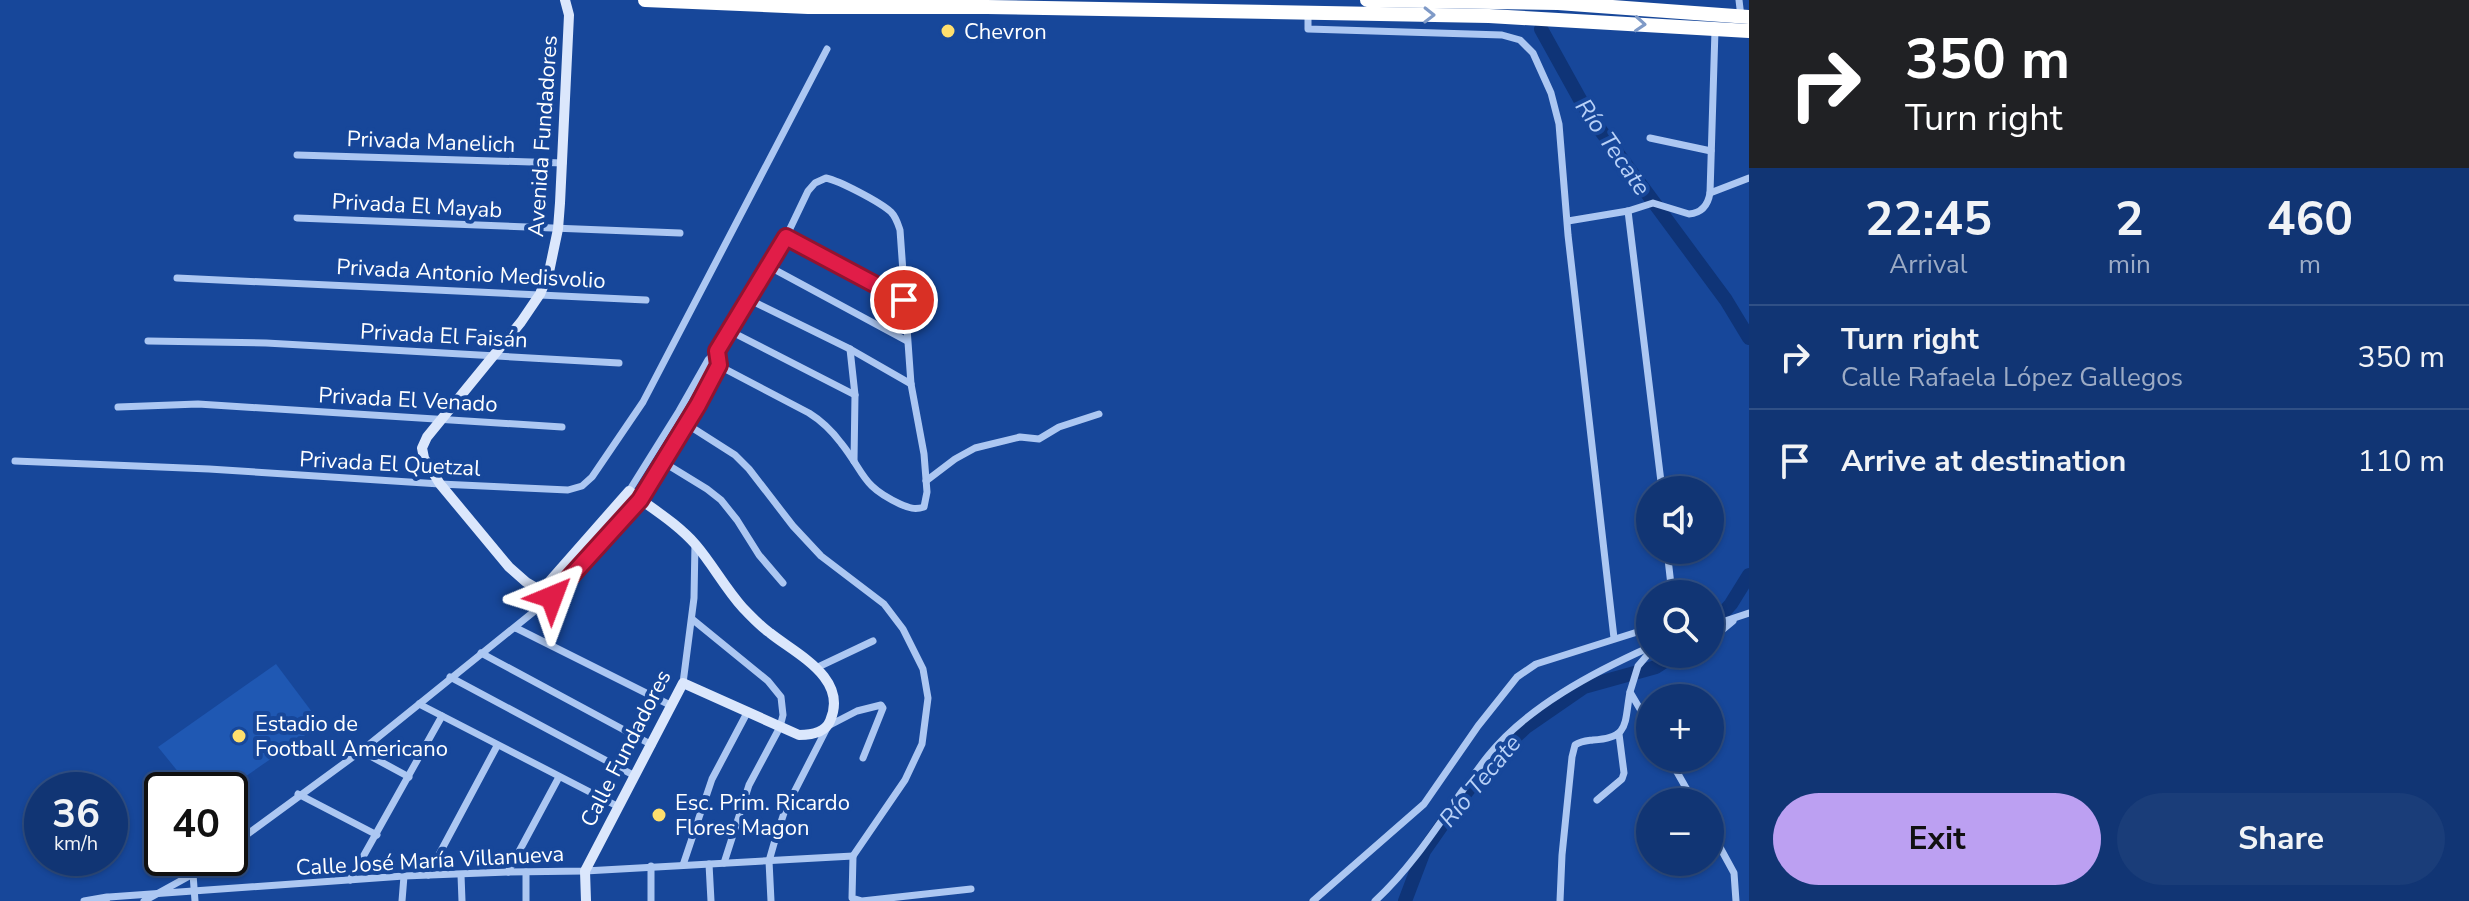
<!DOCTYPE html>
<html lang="en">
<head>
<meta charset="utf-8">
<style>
	body { margin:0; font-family:"Nunito Sans",sans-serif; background:#1a3d79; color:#f1f3f6; height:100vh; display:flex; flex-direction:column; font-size:30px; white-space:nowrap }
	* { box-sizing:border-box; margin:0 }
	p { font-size:26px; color:#9cabc5 }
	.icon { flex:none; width:44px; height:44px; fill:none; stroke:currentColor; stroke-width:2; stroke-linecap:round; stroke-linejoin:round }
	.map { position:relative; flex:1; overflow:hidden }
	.details { display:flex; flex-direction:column; background:#113574; width:720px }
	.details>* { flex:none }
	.top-card { background:#202124; color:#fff; overflow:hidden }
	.controls { position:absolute; left:1636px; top:476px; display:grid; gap:16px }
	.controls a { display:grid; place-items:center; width:88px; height:88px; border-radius:50%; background:#113574; box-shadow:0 2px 6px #0004,0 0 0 2px #305086; font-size:40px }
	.speed { position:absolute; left:24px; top:772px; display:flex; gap:16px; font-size:40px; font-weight:700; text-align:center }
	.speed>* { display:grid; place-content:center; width:104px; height:104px; border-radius:50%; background:#113574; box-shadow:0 2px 6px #0004,0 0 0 2px #305086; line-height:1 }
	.speed small { font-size:20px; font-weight:400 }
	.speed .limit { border:4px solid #111; border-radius:12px; background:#fff; color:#111 }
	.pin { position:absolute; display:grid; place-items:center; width:68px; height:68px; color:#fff; margin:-34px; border:4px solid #fff; border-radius:50%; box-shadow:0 2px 8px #0007 }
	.me { position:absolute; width:88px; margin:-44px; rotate:44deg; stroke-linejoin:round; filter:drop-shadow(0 0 6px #0008) }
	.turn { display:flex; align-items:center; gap:28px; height:168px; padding:0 24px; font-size:36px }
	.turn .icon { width:104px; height:104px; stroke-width:2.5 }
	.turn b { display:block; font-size:56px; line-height:68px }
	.eta { display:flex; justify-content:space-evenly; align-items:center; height:136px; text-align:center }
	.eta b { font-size:48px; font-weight:700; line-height:56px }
	.cta { display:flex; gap:16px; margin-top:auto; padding:16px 24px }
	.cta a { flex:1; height:92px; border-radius:48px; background:#bca0f2; color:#111; font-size:32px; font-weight:700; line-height:92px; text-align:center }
	.cta a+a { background:#1a3d79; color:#f1f3f6 }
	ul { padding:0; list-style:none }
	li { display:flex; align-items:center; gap:24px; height:104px; padding:0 24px; border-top:2px solid #305086 }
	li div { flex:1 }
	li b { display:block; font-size:30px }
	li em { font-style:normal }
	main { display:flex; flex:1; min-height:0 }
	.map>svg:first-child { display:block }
	.green { fill:#1f58b3 }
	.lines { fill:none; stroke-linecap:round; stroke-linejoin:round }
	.river { stroke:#0f3477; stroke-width:14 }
	.street { stroke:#acc7f2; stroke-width:7 }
	.secondary { stroke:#dbe7fc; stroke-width:10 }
	.highway { stroke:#fff; stroke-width:14 }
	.oneway { stroke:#7f9ac7 }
	.route-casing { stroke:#92132f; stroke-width:20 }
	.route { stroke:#e11d48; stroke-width:14 }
	.poi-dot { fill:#ffdf6d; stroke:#17479a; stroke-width:3 }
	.labels { text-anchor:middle; stroke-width:8; stroke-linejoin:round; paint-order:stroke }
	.poi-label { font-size:22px; fill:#fff; stroke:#17479a; text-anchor:start }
	.street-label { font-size:22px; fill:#fff; stroke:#17479a }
	.water-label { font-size:24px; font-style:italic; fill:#b8d1f8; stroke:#17479a }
</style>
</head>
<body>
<main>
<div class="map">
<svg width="1749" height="901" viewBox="0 0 1749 901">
	<rect width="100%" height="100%" fill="#17479a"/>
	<path class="green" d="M276 664 321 724 226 790H193L158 747Z"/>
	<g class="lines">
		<g class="river">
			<path d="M1541 29 1587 112 1726 300 1749 338"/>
			<path d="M1710 628 1731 604 1749 575"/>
			<path d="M1405 901 1424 851 1454 808 1494 757 1526 727 1584 687 1656 667 1676 654"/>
		</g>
		<g class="street">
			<path d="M1739 0 1741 17"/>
			<path d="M1308 12V29L1502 35 1520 40 1533 53 1551 93 1559 124 1568 235 1614 638"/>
			<path d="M1650 138 1711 151"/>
			<path d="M297 155 563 163"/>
			<path d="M1710 193 1749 178"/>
			<path d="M1628 211 1662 490"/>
			<path d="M297 218 680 233"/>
			<path d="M1568 221 1628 211 1653 203 1689 214C1702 213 1708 205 1710 193L1715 30"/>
			<path d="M786 237 904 300"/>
			<path d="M768 266 907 341"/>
			<path d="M177 278 646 300"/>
			<path d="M750 300 850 349 911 384"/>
			<path d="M730 331 855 395"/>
			<path d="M148 341 266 343 619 363"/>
			<path d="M850 349 855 395 854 461"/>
			<path d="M118 407 198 404 562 427"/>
			<path d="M688 425 735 455 749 469 793 526 821 556 884 604 903 629 923 669 928 698 922 744 905 780 853 856 852 898 862 901 971 889"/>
			<path d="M15 461 209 469 440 484 568 490 582 486 592 477 643 402 827 49"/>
			<path d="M663 462 707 489 721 500 737 520 759 555 783 583"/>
			<path d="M926 481 955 459 975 448 1020 437 1039 439 1059 427 1099 414"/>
			<path d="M629 491 679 411 708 360 717 351 750 300 786 237 808 191 815 183 826 178C840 181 880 202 891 212 896 217 898 224 900 230L911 384 924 454 927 492 924 507C915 510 909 508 900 504 861 486 865 473 841 443 832 431 822 421 809 413L708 360"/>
			<path d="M640 500 688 425 719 365 717 351"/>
			<path d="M1667 550 1672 594"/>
			<path d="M692 619 768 681 781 697 783 715 780 727 749 785 724 863"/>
			<path d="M1710 626 1749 613"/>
			<path d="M516 628 672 706"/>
			<path d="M1710 640 1733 621"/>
			<path d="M1650 652 1638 666 1630 692 1650 726"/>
			<path d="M481 653 652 745"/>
			<path d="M1666 654 1678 663 1692 654"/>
			<path d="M816 668 873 641"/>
			<path d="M450 677 635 776"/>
			<path d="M683 683 694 598 695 543"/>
			<path d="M419 704 619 807"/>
			<path d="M361 751 409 777"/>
			<path d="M1669 758 1694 802"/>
			<path d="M298 794 377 835"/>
			<path d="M1597 800 1622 779 1624 773 1619 734"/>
			<path d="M1710 829 1734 873 1736 901"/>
			<path d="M230 847 361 751 552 597"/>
			<path d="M709 864 711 901"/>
			<path d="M683 865 712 779 748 711"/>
			<path d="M651 866V901"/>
			<path d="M508 872 559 777"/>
			<path d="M526 872V901"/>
			<path d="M193 874 195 901"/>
			<path d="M428 875 497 746"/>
			<path d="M461 875 462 901"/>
			<path d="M350 880 442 716"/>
			<path d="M84 901 107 897"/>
			<path d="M104 901 109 897 404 876 508 872 585 871 853 856"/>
			<path d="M144 901 193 874 215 858"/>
			<path d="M402 901 404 876"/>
			<path d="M771 901 769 861 775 840 785 810 828 726 857 711 881 705 883 708 863 758"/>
			<path d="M1313 901 1424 804 1478 726 1517 677 1536 664 1650 628"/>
			<path d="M1375 901C1421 859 1450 804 1488 756 1527 707 1594 672 1650 647"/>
			<path d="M1560 901 1562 855 1572 757 1575 745C1581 741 1585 741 1593 740 1630 738 1624 724 1630 692"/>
		</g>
		<g class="secondary">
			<path d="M565 0 569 15 560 203 558 229 549 272 540 294 521 322 427 437 422 448 424 458 440 484 509 567 526 582 552 597 640 500"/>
			<path d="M541 591 629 491C651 508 677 523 696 545 713 565 725 588 743 608 752 617 760 626 770 633 796 654 849 678 830 721 825 733 811 735 799 735L683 683 585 871 586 901"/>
		</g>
		<g class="highway">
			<path d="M645 0 808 7H987L1489 16 1749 31"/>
			<path d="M1367 0 1558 3 1749 17"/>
		</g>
	</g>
	<defs><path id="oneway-chevron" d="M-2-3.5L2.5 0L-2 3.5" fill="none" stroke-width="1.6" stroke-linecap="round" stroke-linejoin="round" transform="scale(2)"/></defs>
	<g class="oneway">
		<use href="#oneway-chevron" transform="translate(1429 15) rotate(1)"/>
		<use href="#oneway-chevron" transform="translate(1640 24) rotate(4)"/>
	</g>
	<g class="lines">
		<defs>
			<path id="route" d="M552 597 640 500 698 405 719 365 717 351 786 237 904 300"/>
		</defs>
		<use href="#route" class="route-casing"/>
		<use href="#route" class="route"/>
	</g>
	<g class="poi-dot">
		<circle cx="948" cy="31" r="8"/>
		<circle cx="239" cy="736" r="8"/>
		<circle cx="659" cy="815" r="8"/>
	</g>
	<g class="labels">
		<g class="poi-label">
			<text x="964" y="39">Chevron</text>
			<text x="255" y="731">Estadio de<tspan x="255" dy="25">Football Americano</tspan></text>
			<text x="675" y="810">Esc. Prim. Ricardo<tspan x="675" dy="25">Flores Magon</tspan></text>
		</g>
		<g class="street-label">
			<text transform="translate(542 136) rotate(-86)" y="8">Avenida Fundadores</text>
			<text transform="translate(431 141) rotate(2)" y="8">Privada Manelich</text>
			<text transform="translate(417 205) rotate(3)" y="8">Privada El Mayab</text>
			<text transform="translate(471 273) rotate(3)" y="8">Privada Antonio Medisvolio</text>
			<text transform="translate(444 335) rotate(3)" y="8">Privada El Faisán</text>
			<text transform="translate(408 399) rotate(3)" y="8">Privada El Venado</text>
			<text transform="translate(390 463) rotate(3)" y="8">Privada El Quetzal</text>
			<text transform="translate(625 748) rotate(-63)" y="8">Calle Fundadores</text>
			<text transform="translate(430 860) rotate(-3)" y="8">Calle José María Villanueva</text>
		</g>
		<g class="water-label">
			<text transform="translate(1613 147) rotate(55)" y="8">Río Tecate</text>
			<text transform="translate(1480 781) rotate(-50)" y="8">Río Tecate</text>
		</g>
	</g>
</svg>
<div class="controls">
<a><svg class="icon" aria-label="sound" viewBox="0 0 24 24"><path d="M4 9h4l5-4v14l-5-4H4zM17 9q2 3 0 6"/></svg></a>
<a><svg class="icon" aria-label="search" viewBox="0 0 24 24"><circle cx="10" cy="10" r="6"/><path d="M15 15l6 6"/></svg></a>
<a>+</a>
<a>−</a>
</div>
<div class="speed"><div>36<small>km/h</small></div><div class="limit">40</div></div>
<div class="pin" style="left:904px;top:300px;background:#d93025"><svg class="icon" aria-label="arrive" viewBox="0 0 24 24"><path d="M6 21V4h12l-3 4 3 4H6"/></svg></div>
<svg class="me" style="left:552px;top:597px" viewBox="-20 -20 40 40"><path d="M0-17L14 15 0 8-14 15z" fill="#e11d48" stroke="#fff" stroke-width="4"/></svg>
</div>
<section class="details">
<div class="top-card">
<div class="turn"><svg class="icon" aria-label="right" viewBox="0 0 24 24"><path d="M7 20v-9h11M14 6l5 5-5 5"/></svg><div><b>350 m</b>Turn right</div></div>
</div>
<div class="eta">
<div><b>22:45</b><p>Arrival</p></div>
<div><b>2</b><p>min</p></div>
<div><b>460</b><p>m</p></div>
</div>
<ul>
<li><svg class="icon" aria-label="right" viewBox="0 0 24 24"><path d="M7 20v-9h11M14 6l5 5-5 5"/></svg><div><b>Turn right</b><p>Calle Rafaela López Gallegos</p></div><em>350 m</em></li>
<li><svg class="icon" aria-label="arrive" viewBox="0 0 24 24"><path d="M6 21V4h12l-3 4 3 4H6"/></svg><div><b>Arrive at destination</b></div><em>110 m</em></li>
</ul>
<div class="cta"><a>Exit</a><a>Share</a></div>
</section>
</main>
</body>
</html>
